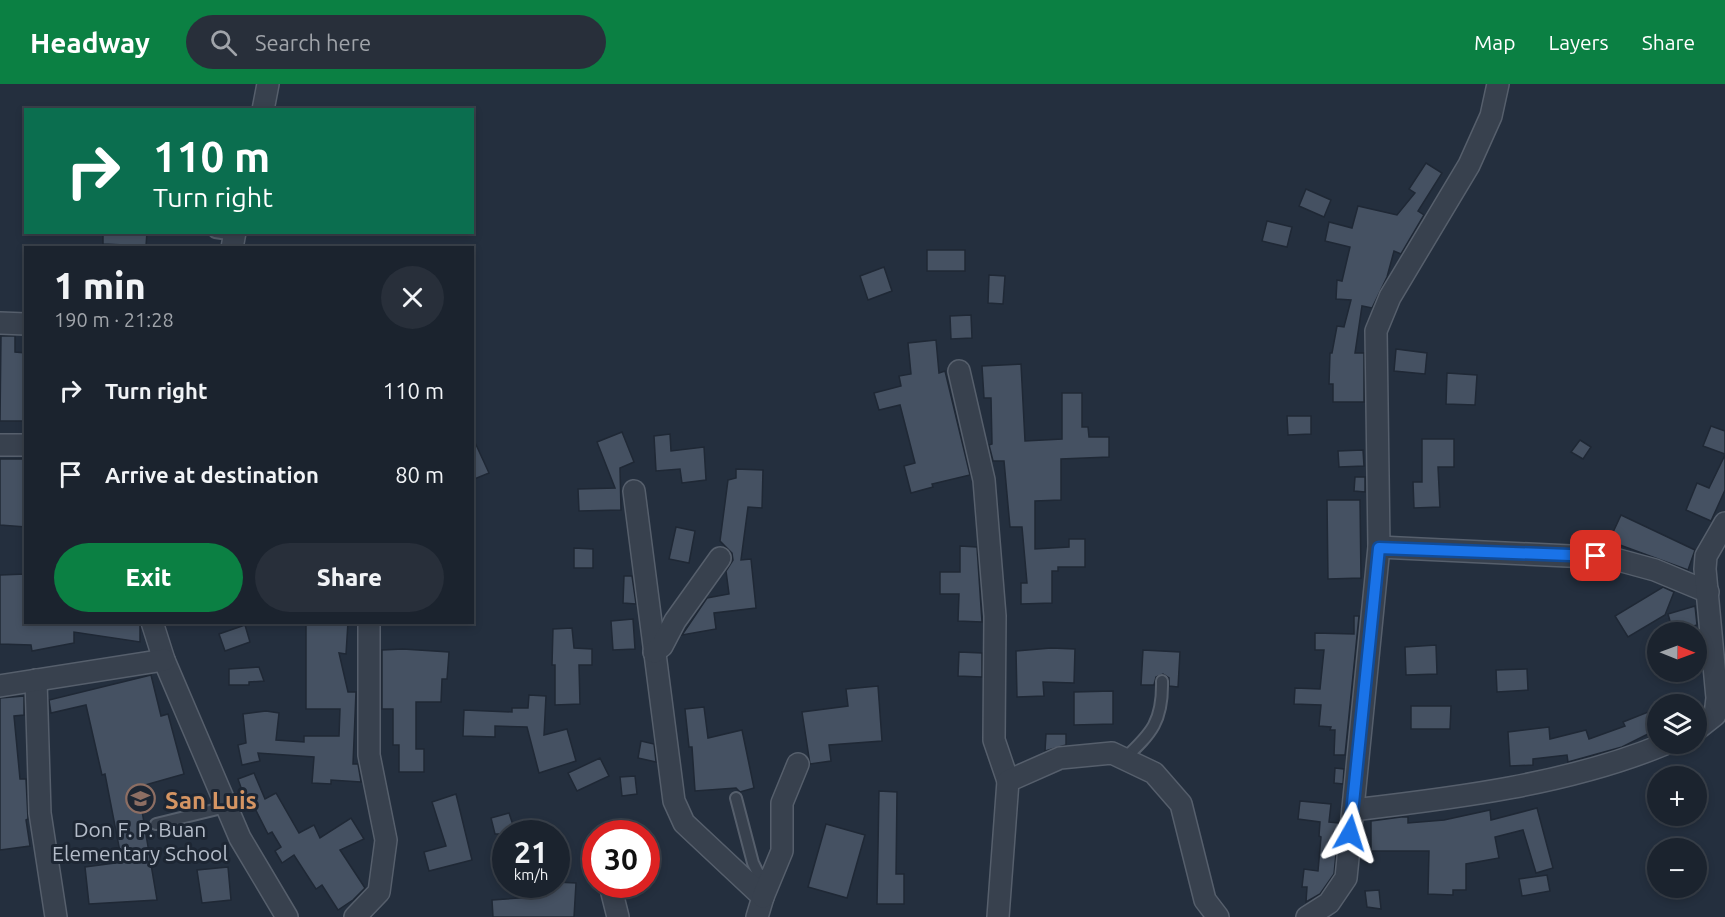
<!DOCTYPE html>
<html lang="en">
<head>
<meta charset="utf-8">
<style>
	body { margin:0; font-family:Ubuntu,sans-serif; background:#282f3a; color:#f1f3f6; height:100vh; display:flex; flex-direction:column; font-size:22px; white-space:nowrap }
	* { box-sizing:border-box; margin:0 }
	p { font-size:20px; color:#a0a4aa }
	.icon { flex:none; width:33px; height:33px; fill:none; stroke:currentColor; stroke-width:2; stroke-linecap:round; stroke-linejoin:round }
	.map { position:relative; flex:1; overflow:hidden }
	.sheet { position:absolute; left:24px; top:162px; width:450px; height:378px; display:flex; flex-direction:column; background:#1b232e; border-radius:0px; box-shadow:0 3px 9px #0003,0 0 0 2px #39404a }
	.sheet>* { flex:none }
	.hud { position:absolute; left:24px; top:24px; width:450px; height:126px; border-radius:0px; box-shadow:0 3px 9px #0003,0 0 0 2px #39404a; background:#0b6e4f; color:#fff; overflow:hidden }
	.needle { width:39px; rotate:91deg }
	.controls { position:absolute; left:1647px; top:538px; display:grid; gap:12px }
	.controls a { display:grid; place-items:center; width:60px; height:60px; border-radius:50%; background:#1b232e; box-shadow:0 3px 9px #0003,0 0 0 2px #39404a; font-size:30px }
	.speed { position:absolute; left:492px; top:736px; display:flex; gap:12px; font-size:30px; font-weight:700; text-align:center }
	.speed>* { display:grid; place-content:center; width:78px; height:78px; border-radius:50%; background:#1b232e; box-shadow:0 3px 9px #0003,0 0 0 2px #39404a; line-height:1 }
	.speed small { font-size:15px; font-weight:400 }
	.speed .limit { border:9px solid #d22; background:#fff; color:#111 }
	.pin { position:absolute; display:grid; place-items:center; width:51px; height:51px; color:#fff; margin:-26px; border-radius:12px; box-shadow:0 3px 9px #0006 }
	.me { position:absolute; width:66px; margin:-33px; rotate:6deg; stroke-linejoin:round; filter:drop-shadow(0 0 4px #0008) }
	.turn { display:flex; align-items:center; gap:21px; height:126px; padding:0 30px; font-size:27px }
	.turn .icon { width:78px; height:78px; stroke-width:2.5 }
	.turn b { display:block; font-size:42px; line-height:51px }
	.round { display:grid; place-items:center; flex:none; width:63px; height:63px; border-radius:32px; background:#282f3a }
	.headline { display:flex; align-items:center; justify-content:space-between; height:102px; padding:0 30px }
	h1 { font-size:36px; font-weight:800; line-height:45px }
	.cta { display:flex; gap:12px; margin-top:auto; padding:12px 30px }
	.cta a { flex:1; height:69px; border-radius:36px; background:#0b8043; color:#fff; font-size:24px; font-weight:800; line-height:69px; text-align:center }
	.cta a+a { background:#282f3a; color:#f1f3f6 }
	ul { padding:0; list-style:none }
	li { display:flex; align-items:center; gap:18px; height:84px; padding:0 30px }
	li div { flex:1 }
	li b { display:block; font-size:22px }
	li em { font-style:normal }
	header { display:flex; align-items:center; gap:36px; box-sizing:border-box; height:84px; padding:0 30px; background:#0b8043; color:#fff }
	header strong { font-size:28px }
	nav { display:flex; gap:33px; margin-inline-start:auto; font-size:21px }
	.search { width:420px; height:54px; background:#282f3a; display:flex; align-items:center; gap:15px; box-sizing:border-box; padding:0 21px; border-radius:33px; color:#a0a4aa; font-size:22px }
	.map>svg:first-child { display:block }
	.building { fill:#455162; stroke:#1f2835; stroke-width:1.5 }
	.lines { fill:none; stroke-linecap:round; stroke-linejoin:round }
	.lane-casing { stroke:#565f6c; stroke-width:14 }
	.street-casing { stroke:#565f6c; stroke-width:24 }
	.lane { stroke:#38414e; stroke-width:10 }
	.street { stroke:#38414e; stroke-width:21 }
	.route-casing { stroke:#114b97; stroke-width:15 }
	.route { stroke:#1a73e8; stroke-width:10 }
	.labels { text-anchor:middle; stroke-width:6; stroke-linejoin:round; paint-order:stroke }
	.poi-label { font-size:21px; fill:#b4bcc9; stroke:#1d2633 }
	.quarter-label { font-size:24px; font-weight:bold; fill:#d59563; stroke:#1d2633 }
</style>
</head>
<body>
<header>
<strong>Headway</strong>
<div class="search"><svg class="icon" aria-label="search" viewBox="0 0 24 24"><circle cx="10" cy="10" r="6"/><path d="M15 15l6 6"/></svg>Search here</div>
<nav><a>Map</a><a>Layers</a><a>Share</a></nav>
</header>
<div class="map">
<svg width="1725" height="833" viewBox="0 0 1725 833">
	<rect width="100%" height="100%" fill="#242f3e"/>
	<g class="building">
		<path d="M1426 79 1442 89 1418 127 1424 131 1401 170 1394 167 1387 193 1372 224 1362 222 1355 269H1364V318H1333V300H1329L1330 269H1332L1337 242 1344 243 1351 216 1336 215 1337 196 1342 197 1350 163 1325 157 1329 138 1352 144 1358 122 1397 131 1415 109 1409 105Z"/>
		<path d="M1306 105 1331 116 1324 133 1299 122Z"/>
		<path d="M1267 137 1292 143 1287 163 1262 157Z"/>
		<path d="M103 148H147L146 162 103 160Z"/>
		<rect x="927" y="166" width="38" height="21"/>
		<path d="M884 183 892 207 868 216 860 192Z"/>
		<path d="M989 191 1005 192 1003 220 988 219Z"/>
		<path d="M971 231 972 254 951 255 950 232Z"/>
		<path d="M1 252H15V268L26 269 24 337H0Z"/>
		<path d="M936 256 939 289 945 287 970 391 932 400 933 403 911 409 904 382 915 379 900 321 879 326 874 309 901 302 899 292 911 290 908 259Z"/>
		<path d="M1396 265 1427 269 1425 290 1394 287Z"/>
		<path d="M1021 280 1025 357 1062 355V309H1082V343H1088L1089 353H1109V373L1061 375V416L1035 417V465L1069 463V455H1085V483H1058V487H1052V519L1021 520V499H1027L1022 443H1010L1004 377H993L989 361 992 360 991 314H984L982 282Z"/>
		<path d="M1447 289 1477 291 1475 321 1446 320Z"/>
		<path d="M1287 332H1311V350L1288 351Z"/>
		<path d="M1711 342 1725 347V370L1703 362Z"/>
		<path d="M622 348 634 378 620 384 621 426 579 427 578 405 615 404 597 358Z"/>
		<path d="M670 350 671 367 704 363 706 396 682 399 680 385 656 387 654 352Z"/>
		<path d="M472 352 489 389 472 396Z"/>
		<path d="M1422 355H1454V383H1438L1440 423 1414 424 1413 398H1422Z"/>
		<path d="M1580 356 1591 363 1583 375 1571 368Z"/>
		<path d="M1363 366 1364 382 1339 383 1338 367Z"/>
		<path d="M1725 371V406L1711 437 1686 426 1697 399 1709 404Z"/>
		<path d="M0 375H26V443L0 441Z"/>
		<path d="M736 385 763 386 762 424 748 423 741 476 751 475 756 524 714 529 716 545 682 551 707 514 729 510 726 487 733 476 732 469 720 457 728 396 736 394Z"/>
		<path d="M1355 393H1365V408L1354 407Z"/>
		<path d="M1327 416H1360L1361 494 1328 495Z"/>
		<path d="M1621 431 1695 466 1688 486 1609 457Z"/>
		<path d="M676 443 695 447 689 479 669 475Z"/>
		<path d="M960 462 977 463 982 538 958 537 959 510H940V488H960Z"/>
		<path d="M574 464 593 465V484H574Z"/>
		<path d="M26 490V538H140V558L74 548V559L32 567 31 561 0 560V491Z"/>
		<path d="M624 492H632L636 520 623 519Z"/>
		<path d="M1663 503 1674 508 1665 531 1628 553 1615 532Z"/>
		<path d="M1695 522 1697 541 1673 548 1668 530Z"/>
		<path d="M1354 532H1359L1345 671H1334L1335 646H1330L1331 643 1319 642 1321 621 1294 620 1295 604 1320 605 1324 566H1315V549L1354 550Z"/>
		<path d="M633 535 635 565 613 566 611 537Z"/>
		<path d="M306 538H348L346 570 339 569 348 608H356L353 680H358L361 698 331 696V700L312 699 314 673 258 669 260 677 242 681 238 661 246 659 243 630 266 627 279 629 276 656 304 658V652H339L340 625H306Z"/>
		<path d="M245 541 250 558 225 567 219 550Z"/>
		<path d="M572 544 574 564 592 565V581H579L580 620 555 621V581H552L553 545Z"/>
		<path d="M1436 561 1437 590 1406 591 1405 563Z"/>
		<path d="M1051 564 1075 565 1074 599 1043 598 1044 612 1017 613 1016 567Z"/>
		<path d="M403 565 449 568 447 595H442L441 618H416V665H424V688H399V661H393V625H382V566Z"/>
		<path d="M1143 566 1180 568 1178 603 1169 602V594L1163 590 1156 593 1154 601H1141Z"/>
		<path d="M959 568 982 569V593L958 592Z"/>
		<path d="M259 583 264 597 249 598V601H229V585Z"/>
		<path d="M1527 585 1528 606 1497 608 1496 586Z"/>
		<path d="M151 591 161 632 168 630 184 690 138 703 157 816 89 820 85 783 122 778 105 690 102 691 86 621 51 629 49 616Z"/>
		<path d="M878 602 882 657 829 661 831 677 810 680 802 628 848 622 846 605Z"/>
		<path d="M1113 607V640L1074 641V608Z"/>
		<path d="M529 611 546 612 544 651 567 645 576 677 539 689 527 643 495 642V653L463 652 464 626 512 628V624H528Z"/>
		<path d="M24 612V631L14 632 20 695H26L28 735 26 736 30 762 0 766V614Z"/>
		<path d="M1411 622H1451L1450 645H1411Z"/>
		<path d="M704 623 708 654 742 646 754 704 740 708 736 704 695 707 692 663H689L685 625Z"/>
		<path d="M1658 624V645L1622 663 1568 678 1567 671 1533 675V681L1510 682 1508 648 1549 643 1550 655 1586 646 1589 655 1625 642 1623 638Z"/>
		<path d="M1046 650H1066V661L1045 667Z"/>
		<path d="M641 657 654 660 656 678 638 674Z"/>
		<path d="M600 674 609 692 577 707 568 689Z"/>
		<path d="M1335 684 1344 685 1343 700 1334 699Z"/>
		<path d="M254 689 265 715 276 709 299 749 314 741 320 754 351 734 364 755 340 766 365 804 353 816 338 826 322 801 316 805 294 771 282 779 275 767 281 763 272 748 268 750 248 711 244 712 238 695Z"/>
		<path d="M635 692 637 710 622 712 620 693Z"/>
		<path d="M879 707 897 708 896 790H904V820H877Z"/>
		<path d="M456 710 472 776 429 787 424 768 446 762 432 718Z"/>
		<path d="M1300 717 1331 720 1329 738 1339 739 1334 790 1320 810 1306 818 1307 803H1302L1304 785 1318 787 1321 753 1319 752 1320 738 1298 735Z"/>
		<path d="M1537 724 1553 784 1536 789 1523 746 1495 753 1499 774 1466 780V806H1453V811L1428 810 1429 767H1371V737L1401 733H1408V739L1444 736 1490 726 1491 736Z"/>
		<path d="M509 729 516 750H495L491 734Z"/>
		<path d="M826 740 865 751 847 814 808 803Z"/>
		<path d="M228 783 231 816 202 819 197 786Z"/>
		<path d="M1547 791 1550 807 1522 812 1519 795Z"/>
		<path d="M556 798 576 799 574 833H493L492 816 546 812 547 801H556Z"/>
		<path d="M1379 806 1381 825 1367 823 1365 807Z"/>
	</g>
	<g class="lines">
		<defs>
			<g id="lane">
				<path d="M215 148 235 151"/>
				<path d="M1124 675C1152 649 1163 637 1162 597"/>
				<path d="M736 714 753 779 758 789 770 797"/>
				<path d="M156 740 226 723"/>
			</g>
			<g id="street">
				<path d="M263 26 268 0"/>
				<path d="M232 164 235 148"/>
				<path d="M0 239 26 240"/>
				<path d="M959 287 984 396 995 532 994 656 1008 697"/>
				<path d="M0 361H26"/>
				<path d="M634 407 674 717 684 739 763 813 757 833"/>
				<path d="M1379 463 1611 474 1655 486 1708 508"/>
				<path d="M152 538 164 576 240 754 287 833"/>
				<path d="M654 568 662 562 675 537 720 474"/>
				<path d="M36 596 40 729 56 833"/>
				<path d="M0 602 164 576"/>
				<path d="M1696 646 1715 631 1717 614 1705 485 1706 472 1725 439"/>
				<path d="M1353 726C1456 714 1569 700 1665 660"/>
				<path d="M610 801 618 833"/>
				<path d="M763 813 782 767V719L798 680"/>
				<path d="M355 833 379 808 386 756 369 671V538"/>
				<path d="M998 833 1008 697 1060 674 1112 669 1154 689 1181 720 1205 816 1218 833"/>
				<path d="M1307 833 1329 819 1346 794 1379 463 1376 247 1390 213 1469 81 1491 32 1498 0"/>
			</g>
		</defs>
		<use href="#lane" class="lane-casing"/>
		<use href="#street" class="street-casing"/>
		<use href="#lane" class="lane"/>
		<use href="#street" class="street"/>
	</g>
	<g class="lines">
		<defs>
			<path id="route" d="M1350 749 1379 464 1596 472"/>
		</defs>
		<use href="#route" class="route-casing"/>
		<use href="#route" class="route"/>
	</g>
	<defs>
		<symbol id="school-ring" viewBox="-11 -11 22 22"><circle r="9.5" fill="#1d2633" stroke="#8d6e63" stroke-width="1.5"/><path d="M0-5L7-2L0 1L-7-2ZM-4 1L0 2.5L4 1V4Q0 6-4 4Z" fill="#8d6e63"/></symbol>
	</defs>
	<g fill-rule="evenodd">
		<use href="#school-ring" x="124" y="698" width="33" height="33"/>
	</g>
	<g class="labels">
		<g class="poi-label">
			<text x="140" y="753">Don F. P. Buan<tspan x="140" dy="24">Elementary School</tspan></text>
		</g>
		<g class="quarter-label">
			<text x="211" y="725">San Luis</text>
		</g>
	</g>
</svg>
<div class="controls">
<a><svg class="needle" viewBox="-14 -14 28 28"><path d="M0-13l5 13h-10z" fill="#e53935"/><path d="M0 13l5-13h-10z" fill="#a0a4aa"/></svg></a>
<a><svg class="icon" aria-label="layers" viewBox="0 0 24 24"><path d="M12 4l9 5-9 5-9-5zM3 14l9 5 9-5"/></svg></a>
<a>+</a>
<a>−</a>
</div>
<div class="speed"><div>21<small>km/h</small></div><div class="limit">30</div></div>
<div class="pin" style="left:1596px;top:472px;background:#d93025"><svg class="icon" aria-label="arrive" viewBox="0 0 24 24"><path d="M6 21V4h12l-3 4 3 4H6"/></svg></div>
<svg class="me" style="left:1350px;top:749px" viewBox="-20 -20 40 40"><path d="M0-17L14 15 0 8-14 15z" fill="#1a73e8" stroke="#fff" stroke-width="4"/></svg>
<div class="hud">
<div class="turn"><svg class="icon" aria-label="right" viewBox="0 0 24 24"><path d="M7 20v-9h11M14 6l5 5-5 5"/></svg><div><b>110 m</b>Turn right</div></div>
</div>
<section class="sheet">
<div class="headline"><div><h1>1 min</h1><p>190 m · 21:28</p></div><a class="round"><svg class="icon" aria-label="close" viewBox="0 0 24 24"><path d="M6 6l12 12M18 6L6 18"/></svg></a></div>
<ul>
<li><svg class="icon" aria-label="right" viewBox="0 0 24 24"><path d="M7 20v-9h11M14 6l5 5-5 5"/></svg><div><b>Turn right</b></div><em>110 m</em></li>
<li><svg class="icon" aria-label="arrive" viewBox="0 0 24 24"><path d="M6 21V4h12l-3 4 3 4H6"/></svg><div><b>Arrive at destination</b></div><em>80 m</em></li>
</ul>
<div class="cta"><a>Exit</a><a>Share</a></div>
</section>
</div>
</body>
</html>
